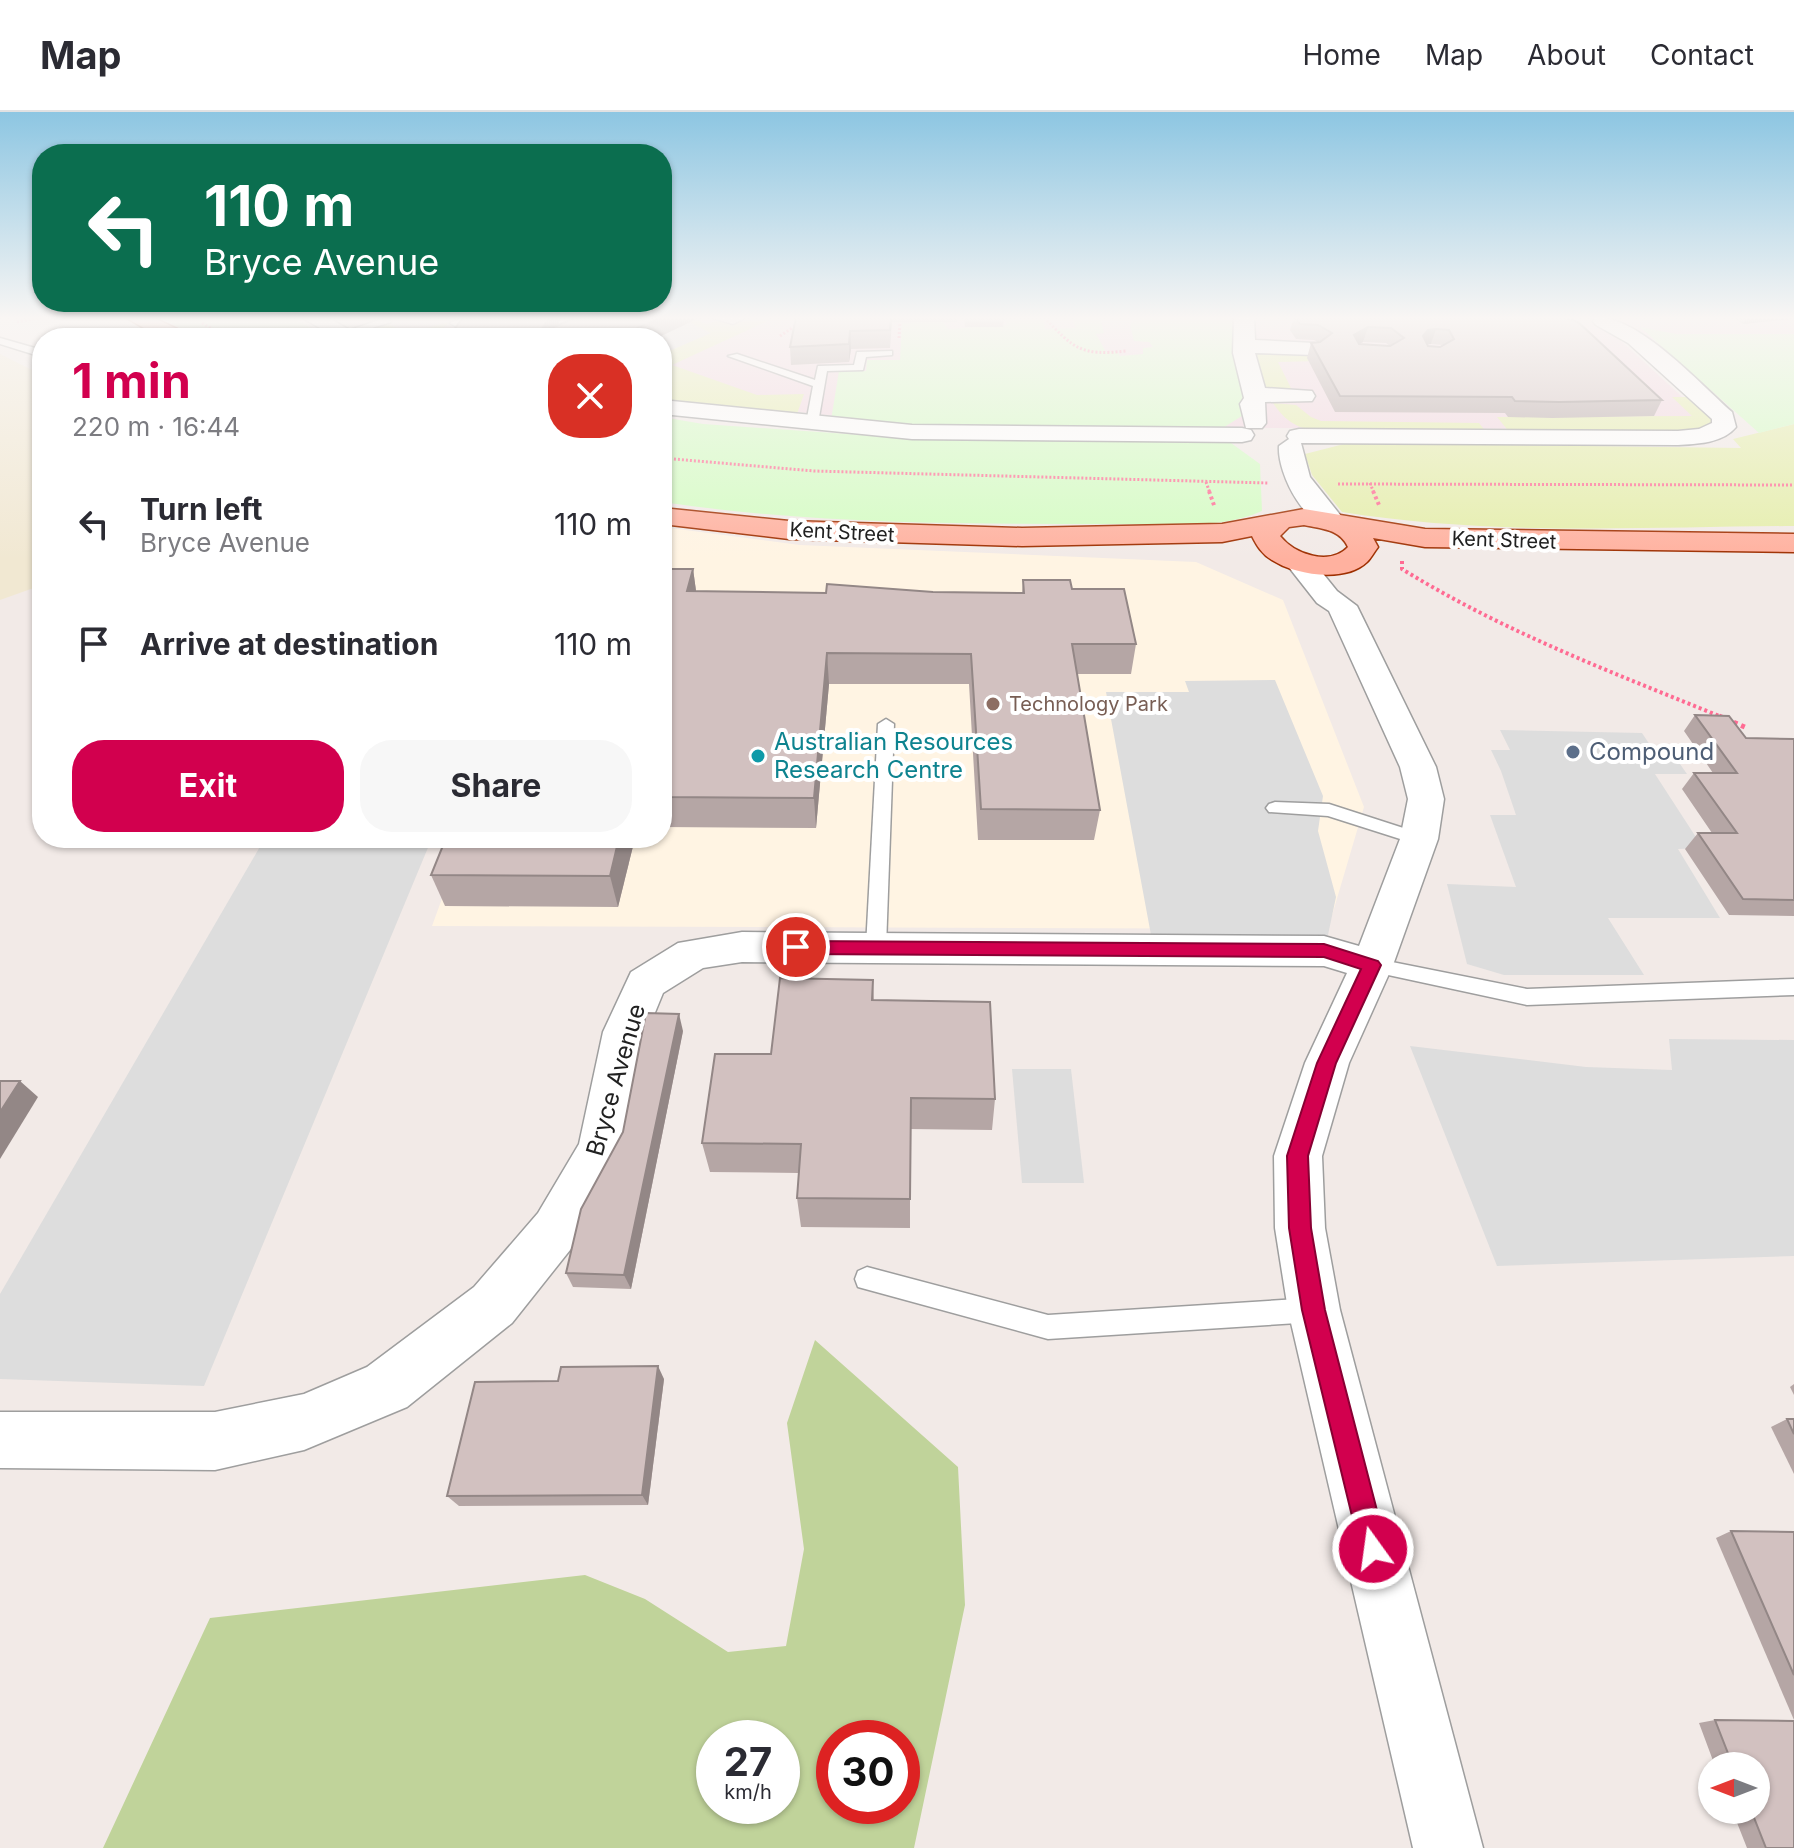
<!DOCTYPE html>
<html lang="en">
<head>
<meta charset="utf-8">
<style>
	body { margin:0; font-family:Inter,sans-serif; background:#f7f7f7; color:#2b2b33; height:100vh; display:flex; flex-direction:column; font-size:30px; white-space:nowrap }
	* { box-sizing:border-box; margin:0 }
	p { font-size:26px; color:#7c7c81 }
	.icon { flex:none; width:44px; height:44px; fill:none; stroke:currentColor; stroke-width:2; stroke-linecap:round; stroke-linejoin:round }
	.map { position:relative; flex:1; overflow:hidden }
	.sheet { position:absolute; left:32px; top:216px; width:640px; height:520px; display:flex; flex-direction:column; background:#fff; border-radius:32px; box-shadow:0 2px 6px #0004 }
	.sheet>* { flex:none }
	.hud { position:absolute; left:32px; top:32px; width:640px; height:168px; border-radius:32px; box-shadow:0 2px 6px #0004; background:#0b6e4f; color:#fff; overflow:hidden }
	.needle { width:52px; rotate:270deg }
	.buttons { position:absolute; left:1698px; top:1640px; display:grid; gap:16px }
	.buttons a { display:grid; place-items:center; width:72px; height:72px; border-radius:50%; background:#fff; box-shadow:0 2px 6px #0004; font-size:40px }
	.speed { position:absolute; left:696px; top:1608px; display:flex; gap:16px; font-size:40px; font-weight:700; text-align:center }
	.speed>* { display:grid; place-content:center; width:104px; height:104px; border-radius:50%; background:#fff; box-shadow:0 2px 6px #0004; line-height:1 }
	.speed small { font-size:20px; font-weight:400 }
	.speed .limit { border:12px solid #d22; background:#fff; color:#111 }
	.pin { position:absolute; display:grid; place-items:center; width:68px; height:68px; color:#fff; margin:-34px; border:4px solid #fff; border-radius:50%; box-shadow:0 2px 8px #0007 }
	.me { position:absolute; width:88px; margin:-44px; rotate:346deg; stroke-linejoin:round; filter:drop-shadow(0 0 6px #0008) }
	.turn { display:flex; align-items:center; gap:28px; height:168px; padding:0 40px; font-size:36px }
	.turn .icon { width:104px; height:104px; stroke-width:2.5 }
	.turn b { display:block; font-size:56px; line-height:68px }
	.round { display:grid; place-items:center; flex:none; width:84px; height:84px; border-radius:32px; background:#f7f7f7 }
	.head { display:flex; align-items:center; justify-content:space-between; height:136px; padding:0 40px }
	h1 { font-size:48px; font-weight:700; line-height:60px; color:#d2004e }
	.cta { display:flex; gap:16px; margin-top:auto; padding:16px 40px }
	.cta a { flex:1; height:92px; border-radius:32px; background:#d2004e; color:#fff; font-size:32px; font-weight:700; line-height:92px; text-align:center }
	.cta a+a { background:#f7f7f7; color:#2b2b33 }
	ul { padding:0; list-style:none }
	li { display:flex; align-items:center; gap:24px; height:120px; padding:0 40px }
	li div { flex:1 }
	li b { display:block; font-size:30px }
	li em { font-style:normal }
	header { display:flex; align-items:center; gap:48px; box-sizing:border-box; height:112px; padding:0 40px; background:#fff; border-bottom:2px solid #e1e1e2 }
	header strong { font-size:38px }
	nav { display:flex; gap:44px; margin-inline-start:auto; font-size:28px }
	.map>svg:first-child { display:block }
	.commercial { fill:#f3d6e0 }
	.education { fill:#fff4e3 }
	.farmland { fill:#f1e8d2 }
	.grass { fill:#e5eeab }
	.forest { fill:#c0d39a; fill-rule:evenodd }
	.park { fill:#d4fdc3 }
	.parking { fill:#ddd }
	.lines { fill:none; stroke-linecap:round; stroke-linejoin:round }
	.lane-casing { stroke:#9e9e9e; stroke-width:3 }
	.street-casing { stroke:#9e9e9e; stroke-width:3 }
	.primary-casing { stroke:#9e2f00; stroke-width:3 }
	.path-far2 { stroke:#ff6b93; stroke-width:3; stroke-dasharray:2 2; stroke-linecap:butt }
	.path-far1 { stroke:#ff6b93; stroke-width:4; stroke-dasharray:3 3; stroke-linecap:butt }
	.path { stroke:#ff6b93; stroke-width:5; stroke-dasharray:4 4; stroke-linecap:butt }
	.lane { fill:#fff; fill-rule:evenodd }
	.street { fill:#fff; fill-rule:evenodd }
	.primary { fill:#ffb19f; fill-rule:evenodd }
	.wall { fill:#b5a6a5; fill-rule:evenodd }
	.shaded-wall { fill:#938786 }
	.building { fill:#d2c1c0; stroke:#938786; stroke-width:2; fill-rule:evenodd }
	.route { fill:#d2004e; stroke:#803; stroke-width:2 }
	.education-dot { fill:#8d6e63; stroke:#fff; stroke-width:3 }
	.service-dot { fill:#5c6f8a; stroke:#fff; stroke-width:3 }
	.culture-dot { fill:#0f9aa8; stroke:#fff; stroke-width:3 }
	.labels { text-anchor:middle; stroke-width:8; stroke-linejoin:round; paint-order:stroke }
	.far-street-label { font-size:20px; fill:#212121; stroke:#fff }
	.far-education-label { font-size:20px; fill:#785e54; stroke:#fff; text-anchor:start }
	.culture-label { font-size:24px; fill:#0d838f; stroke:#fff; text-anchor:start }
	.service-label { font-size:24px; fill:#4e5e75; stroke:#fff; text-anchor:start }
	.street-label { font-size:24px; fill:#212121; stroke:#fff }
</style>
</head>
<body>
<header>
<strong>Map</strong>
<nav><a>Home</a><a>Map</a><a>About</a><a>Contact</a></nav>
</header>
<div class="map">
<svg width="1794" height="1736" viewBox="0 0 1794 1736">
	<rect width="100%" height="100%" fill="#f2eae7"/>
	<path class="commercial" d="M334 205H1794V227L1620 228 1702 303 1668 317 1237 316 914 312 662 286V226H378Z"/>
	<path class="education" d="M662 415 800 433 1196 450 1283 488 1364 695 1328 817 432 814 464 726H662Z"/>
	<path class="farmland" d="M0 242 42 263V473L0 488Z"/>
	<g class="grass">
		<path d="M678 205H692L706 212 730 205H776L672 253 757 283 804 282 796 305 662 291V242L710 221Z"/>
		<path d="M449 210 441 219H426L418 226H371L358 221 388 212 408 221Z"/>
		<path d="M1254 239 1312 242 1317 249 1278 250 1293 280 1263 278Z"/>
		<path d="M1672 285H1692L1709 301 1714 311 1695 318 1671 320 1510 321 1497 305 1692 304Z"/>
		<path d="M1273 291 1296 293 1311 305 1321 309 1479 311 1487 321 1318 320C1296 315 1286 310 1273 291Z"/>
		<path d="M1794 312V414C1643 415 1491 424 1342 400L1312 363 1305 342 1348 331 1741 336 1733 327Z"/>
	</g>
	<path class="forest" d="M815 1228 958 1355 965 1493 914 1736H103L210 1506 585 1463 645 1487 728 1540 786 1534 804 1437 787 1311ZM714 1626H782V1694H714ZM834 1626H902V1694H834Z"/>
	<g class="park">
		<path d="M160 205H291L329 226H199Z"/>
		<path d="M1072 205H1104L1101 210 1104 221 1096 222 1106 240 1117 239 1120 244 1143 242V236L1153 235 1149 230 1134 229 1130 213 1134 206 1223 205 1232 208 1245 302 1218 319 916 314 831 308 839 259H866L867 248H900L902 211 942 208 948 217 1007 213 1004 207H1043L1045 217 1076 216Z"/>
		<path d="M1640 215 1676 222H1794V312L1759 321Z"/>
		<path d="M662 305 703 312 905 326 1231 331 1260 352 1262 399C1217 419 1161 411 1112 412 963 412 810 412 662 390Z"/>
	</g>
	<g class="parking">
		<path d="M681 206 711 221 662 242 660 226 663 224 650 219Z"/>
		<path d="M1275 568 1323 684 1318 719 1336 785 1328 823H1151L1106 580H1189L1185 569Z"/>
		<path d="M1500 618 1642 621 1656 642H1673L1687 662H1655L1703 736 1678 737 1720 806H1608L1644 863H1504L1467 852 1447 772 1516 775 1490 703H1516L1501 659 1491 638H1510Z"/>
		<path d="M265 726H432L204 1274 0 1267V1182Z"/>
		<path d="M1669 927 1794 928V1144L1497 1154 1410 934 1586 955 1672 958Z"/>
		<path d="M1012 957H1071L1084 1071H1022Z"/>
	</g>
	<g class="lines">
		<defs>
			<g id="lane">
				<path d="M388 205 391 210 343 225 338 222Z"/>
				<path d="M466 205H481L455 214 450 211Z"/>
				<path d="M709 205H747L733 212Z"/>
				<path d="M0 226 42 238V245L0 232Z"/>
				<path d="M892 239V243L866 245 863 258 827 259 818 311 812 314 806 311 813 274 728 244 737 242 815 268 818 254 854 253 857 240Z"/>
				<path d="M886 607 894 612 886 835 883 840H869L866 835 878 612Z"/>
				<path d="M1275 690 1329 692 1425 723 1428 727 1419 733 1328 704 1269 700 1266 696 1269 692Z"/>
				<path d="M1372 846 1527 877 1794 867V883L1527 893 1365 858 1362 853 1365 848Z"/>
				<path d="M867 1155 1048 1203 1314 1186 1323 1189 1327 1198 1323 1207 1314 1210 1048 1227 858 1175 855 1167 858 1159Z"/>
			</g>
			<g id="street">
				<path d="M301 205H327L364 226H337Z"/>
				<path d="M1234 205H1254L1255 228 1314 231 1325 237 1314 243 1255 241 1265 276 1312 279 1315 284 1312 289 1265 290 1266 311 1262 316H1246L1240 292 1244 286 1233 241Z"/>
				<path d="M1596 205C1640 205 1699 271 1732 300L1736 315C1723 331 1697 332 1678 333L1301 331 1310 365 1345 409 1341 415C1308 423 1277 362 1279 334L1289 327 1287 324 1290 319 1299 317 1678 319 1699 317 1712 311V307L1628 231 1596 213 1593 209Z"/>
				<path d="M662 288 912 313 1242 316 1251 318 1254 323 1251 328 1242 330 912 327 662 302Z"/>
				<path d="M1298 440 1308 443 1337 479 1357 494 1436 655 1444 687 1438 727 1393 853 1349 951 1322 1044 1325 1116 1340 1198 1483 1736H1413L1288 1198 1275 1116 1274 1044 1305 951 1347 861 1324 854 742 850 703 856 663 881 647 920 626 1036 574 1133 512 1211 407 1295 304 1338 215 1358 0 1356V1300H215L304 1282 367 1255 474 1175 538 1101 579 1032 603 920 631 860 678 831 742 820 1324 824 1359 834 1400 727 1408 687 1400 655 1329 499 1317 491 1284 449 1288 443Z"/>
			</g>
			<g id="primary">
				<path d="M125 205H152L186 221 189 226H161Z"/>
				<path d="M662 396 789 409 1022 416 1222 412 1304 397 1425 417 1794 422V440L1425 435 1373 426 1378 435C1374 440 1371 446 1367 450 1345 471 1295 463 1272 448 1262 442 1257 434 1252 424L1222 430 1022 434 789 427 662 412ZM1304 413C1322 417 1340 417 1348 435 1330 454 1295 443 1280 424L1289 415Z"/>
			</g>
		</defs>
		<use href="#lane" class="lane-casing"/>
		<use href="#street" class="street-casing"/>
		<use href="#primary" class="primary-casing"/>
		<g class="path-far2">
			<path d="M1044 205C1074 237 1081 244 1126 239"/>
			<path d="M17 210 44 205"/>
			<path d="M202 211 228 226"/>
			<path d="M780 224 795 214 797 205"/>
			<path d="M899 226 900 209"/>
			<path d="M662 346 814 359 1268 371"/>
			<path d="M1206 370 1210 381"/>
			<path d="M1370 371 1374 381"/>
			<path d="M1338 372 1794 373"/>
		</g>
		<g class="path-far1">
			<path d="M1209 379 1215 396"/>
			<path d="M1373 379 1379 393"/>
			<path d="M1402 449V457C1504 520 1614 561 1724 606"/>
		</g>
		<path class="path" d="M1719 604 1747 616"/>
		<use href="#lane" class="lane"/>
		<use href="#street" class="street"/>
		<use href="#primary" class="primary"/>
	</g>
	<g class="wall">
		<path d="M796 205H957V210H892L890 236 851 237 849 250 791 253 790 235Z"/>
		<path d="M964 205H1052V207H1004L1003 215H965Z"/>
		<path d="M1294 205H1563L1662 288 1654 304 1552 306 1508 305 1505 301 1335 300 1307 246 1311 231 1318 230 1314 228 1296 227 1290 218ZM1363 230 1386 231 1390 234 1360 232ZM1427 232H1431L1443 233 1440 235 1428 234Z"/>
		<path d="M1732 205H1794L1743 212Z"/>
		<path d="M558 213 657 226H453L452 221Z"/>
		<path d="M662 457H693L696 479 826 481H1022L1023 468 1072 477 1136 532 1131 562H1077L1100 698 1094 728H978L969 572H829L816 716 662 715Z"/>
		<path d="M1695 603 1746 626 1794 627V804L1729 803 1685 737 1698 721H1712L1682 677 1694 661H1713L1684 619Z"/>
		<path d="M446 726H635L618 795 445 794 431 763Z"/>
		<path d="M873 868 874 888 995 987 992 1018 910 1017V1116L801 1115 797 1086 799 1061 710 1060 702 1031 771 942Z"/>
		<path d="M683 919 631 1177 573 1175 566 1161Z"/>
		<path d="M664 1267 648 1393 459 1394 447 1384Z"/>
		<path d="M1794 1272V1283L1790 1275Z"/>
		<path d="M1787 1307H1794V1362L1771 1315Z"/>
		<path d="M1731 1419 1794 1420V1608L1716 1426Z"/>
		<path d="M1715 1608 1794 1609V1736H1747L1732 1698H1756V1654H1715L1699 1611Z"/>
	</g>
	<g class="shaded-wall">
		<path d="M549 205H562L554 221H540Z"/>
		<path d="M662 205H701L657 226H616Z"/>
		<path d="M1747 205H1794V207L1743 212Z"/>
		<path d="M1368 215 1363 230 1349 238 1354 223Z"/>
		<path d="M1436 217 1431 232 1423 233V224L1428 218Z"/>
		<path d="M850 219 851 237 849 250V232Z"/>
		<path d="M693 457 697 486 687 479Z"/>
		<path d="M827 541 829 572 816 716 814 686Z"/>
		<path d="M619 726H635L618 795 610 764Z"/>
		<path d="M679 902 683 919 631 1177 624 1163Z"/>
		<path d="M20 969 38 985 0 1047V1000Z"/>
		<path d="M658 1254 664 1267 648 1393 642 1383Z"/>
	</g>
	<g class="building">
		<path d="M463 205H549L540 221 577 205H662L616 226H582L585 221H452Z"/>
		<path d="M796 205H891L890 218 850 219 849 232 790 235Z"/>
		<path d="M1295 205H1563L1578 210 1662 288 1559 290 1515 289 1512 285 1340 284 1311 231 1320 230 1332 221 1318 213 1300 212ZM1368 215 1391 216 1404 226 1390 234 1359 232 1354 223ZM1436 217 1449 218 1454 227 1440 235 1428 234 1423 224 1428 218Z"/>
		<path d="M662 457H693L687 479 826 481 827 472 933 480 1024 481 1023 468H1070L1072 477H1124L1136 532H1072L1100 698 981 697 971 542 827 541 814 686 662 685Z"/>
		<path d="M1695 603 1729 604 1746 626 1794 627V788L1743 787 1698 721H1737L1694 661H1737Z"/>
		<path d="M446 726H619L610 764 431 763Z"/>
		<path d="M780 866 873 868 872 888 990 890 995 987 911 986 910 1087 797 1086 801 1032 702 1031 715 942H771Z"/>
		<path d="M646 901 679 902 624 1163 566 1161 581 1097 623 1020Z"/>
		<path d="M0 969H20L0 1000Z"/>
		<path d="M658 1254 642 1383 447 1384 475 1270 558 1269 561 1255Z"/>
		<path d="M1787 1307H1794V1322Z"/>
		<path d="M1731 1419 1794 1420V1563Z"/>
		<path d="M1715 1608 1794 1609V1736H1766L1751 1698H1756V1654H1733Z"/>
	</g>
	<linearGradient id="sky" x2="0" y2="1"><stop stop-color="#8dc6e2"/><stop offset="0.46" stop-color="#f9f6f4"/><stop offset="1" stop-color="#f9f6f4" stop-opacity="0"/></linearGradient>
	<rect width="1794" height="448" fill="url(#sky)"/>
	<path class="route" d="M796 829 1324 832 1378 849 1381 853 1336 951 1308 1044 1311 1116 1325 1198 1387 1437 1383 1446 1373 1450 1364 1446 1360 1437 1302 1198 1289 1116 1287 1044 1317 951 1361 857 1324 845 796 842 787 835Z"/>
	<circle class="education-dot" cx="993" cy="592" r="8"/>
	<circle class="service-dot" cx="1573" cy="640" r="8"/>
	<circle class="culture-dot" cx="758" cy="644" r="8"/>
	<g class="labels">
		<g class="far-street-label">
			<text transform="translate(842 420) rotate(3)" y="7">Kent Street</text>
			<text transform="translate(1504 428) rotate(2)" y="7">Kent Street</text>
		</g>
		<g class="far-education-label">
			<text x="1009" y="599">Technology Park</text>
		</g>
		<g class="culture-label">
			<text x="774" y="638">Australian Resources<tspan x="774" dy="28">Research Centre</tspan></text>
		</g>
		<g class="service-label">
			<text x="1589" y="648">Compound</text>
		</g>
		<g class="street-label">
			<text transform="translate(616 968) rotate(-74)" y="8">Bryce Avenue</text>
		</g>
	</g>
</svg>
<div class="buttons">
<a><svg class="needle" viewBox="-14 -14 28 28"><path d="M0-13l5 13h-10z" fill="#e53935"/><path d="M0 13l5-13h-10z" fill="#7c7c81"/></svg></a>
</div>
<div class="speed"><div>27<small>km/h</small></div><div class="limit">30</div></div>
<div class="pin" style="left:796px;top:835px;background:#d93025"><svg class="icon" aria-label="arrive" viewBox="0 0 24 24"><path d="M6 21V4h12l-3 4 3 4H6"/></svg></div>
<svg class="me" style="left:1373px;top:1437px" viewBox="-20 -20 40 40"><circle r="17" fill="#d2004e" stroke="#fff" stroke-width="3"/><path d="M0-11L8 9 0 5-8 9z" fill="#fff"/></svg>
<div class="hud">
<div class="turn"><svg class="icon" aria-label="left" viewBox="0 0 24 24"><path d="M17 20v-9H6M10 6l-5 5 5 5"/></svg><div><b>110 m</b>Bryce Avenue</div></div>
</div>
<section class="sheet">
<div class="head"><div><h1>1 min</h1><p>220 m · 16:44</p></div><a class="round" style="background:#d93025;color:#fff"><svg class="icon" aria-label="close" viewBox="0 0 24 24"><path d="M6 6l12 12M18 6L6 18"/></svg></a></div>
<ul>
<li><svg class="icon" aria-label="left" viewBox="0 0 24 24"><path d="M17 20v-9H6M10 6l-5 5 5 5"/></svg><div><b>Turn left</b><p>Bryce Avenue</p></div><em>110 m</em></li>
<li><svg class="icon" aria-label="arrive" viewBox="0 0 24 24"><path d="M6 21V4h12l-3 4 3 4H6"/></svg><div><b>Arrive at destination</b></div><em>110 m</em></li>
</ul>
<div class="cta"><a>Exit</a><a>Share</a></div>
</section>
</div>
</body>
</html>
